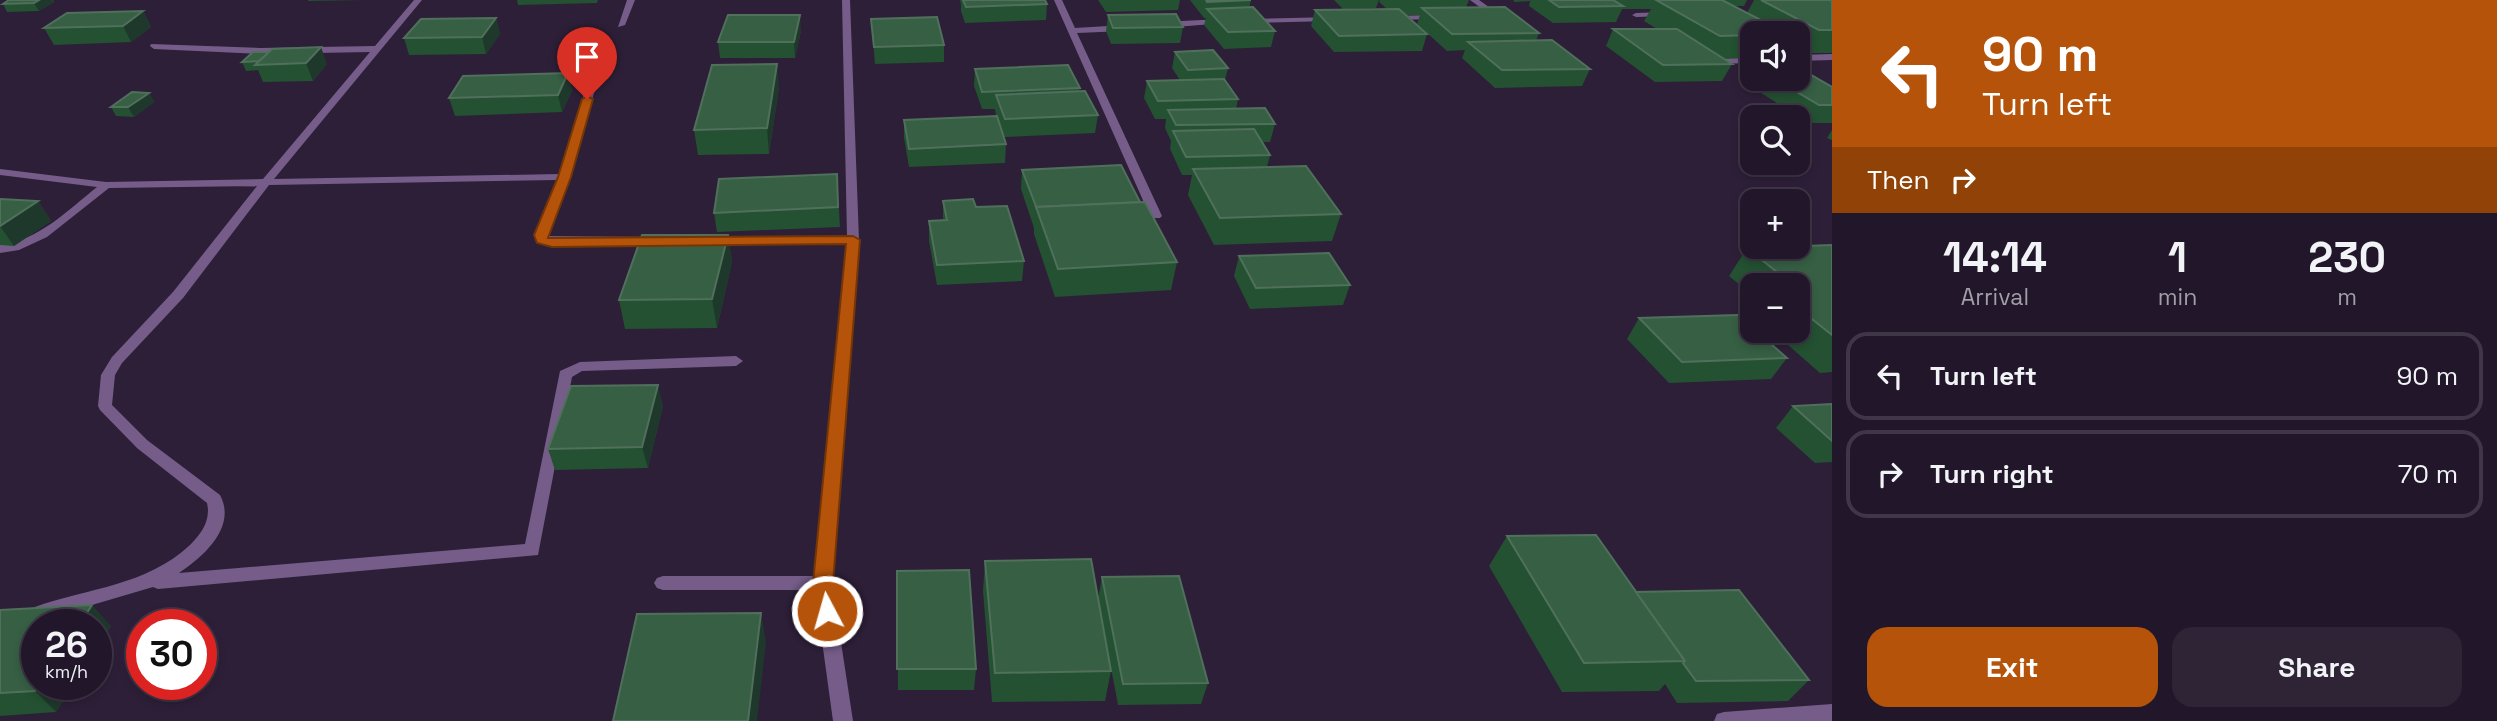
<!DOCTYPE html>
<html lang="en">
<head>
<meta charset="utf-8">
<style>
	body { margin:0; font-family:"Space Grotesk",sans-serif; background:#2e2436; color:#f1f3f6; height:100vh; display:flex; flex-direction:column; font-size:26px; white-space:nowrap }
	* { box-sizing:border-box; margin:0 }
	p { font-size:23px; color:#a29fa8 }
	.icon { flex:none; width:38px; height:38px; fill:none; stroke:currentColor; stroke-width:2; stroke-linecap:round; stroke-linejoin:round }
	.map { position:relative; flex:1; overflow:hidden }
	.sheet { display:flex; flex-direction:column; background:#22172a; width:665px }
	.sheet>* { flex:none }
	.guide { background:#b45309; color:#fff; overflow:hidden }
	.buttons { position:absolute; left:1740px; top:21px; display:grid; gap:14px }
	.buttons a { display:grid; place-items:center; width:70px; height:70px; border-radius:14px; background:#22172a; box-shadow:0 4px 10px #0003,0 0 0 2px #3f3647; font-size:35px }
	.speed { position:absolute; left:21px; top:609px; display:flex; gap:14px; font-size:35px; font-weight:700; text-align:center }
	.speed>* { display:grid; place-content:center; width:91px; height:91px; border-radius:50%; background:#22172a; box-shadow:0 4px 10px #0003,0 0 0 2px #3f3647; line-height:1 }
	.speed small { font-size:18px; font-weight:400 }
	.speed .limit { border:10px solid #d22; background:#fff; color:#111 }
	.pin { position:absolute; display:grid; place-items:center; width:60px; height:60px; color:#fff; margin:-72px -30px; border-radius:50% 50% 50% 0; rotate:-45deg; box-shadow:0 0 7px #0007 }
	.pin .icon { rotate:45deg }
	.me { position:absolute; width:77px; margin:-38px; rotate:354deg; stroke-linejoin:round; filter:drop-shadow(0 0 5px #0008) }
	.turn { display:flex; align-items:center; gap:24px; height:147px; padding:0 35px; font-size:32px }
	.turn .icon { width:91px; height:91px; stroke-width:2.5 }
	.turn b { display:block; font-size:49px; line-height:60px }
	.then { display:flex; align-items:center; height:66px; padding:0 35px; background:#0003; gap:14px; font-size:26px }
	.eta { display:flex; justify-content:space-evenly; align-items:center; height:119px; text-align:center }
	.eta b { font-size:42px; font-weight:800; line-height:49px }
	.primary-button { display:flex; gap:14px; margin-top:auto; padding:14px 35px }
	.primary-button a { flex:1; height:80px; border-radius:21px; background:#b45309; color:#fff; font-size:28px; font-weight:800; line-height:80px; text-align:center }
	.primary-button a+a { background:#2e2436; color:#f1f3f6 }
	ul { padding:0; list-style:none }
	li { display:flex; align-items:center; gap:21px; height:88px; margin:0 14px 10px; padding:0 21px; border:4px solid #3f3647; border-radius:21px }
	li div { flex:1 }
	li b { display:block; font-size:26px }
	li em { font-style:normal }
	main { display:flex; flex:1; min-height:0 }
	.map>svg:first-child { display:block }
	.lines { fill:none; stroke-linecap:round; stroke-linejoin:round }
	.street { fill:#765d89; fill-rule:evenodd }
	.wall { fill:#235131 }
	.shaded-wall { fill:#1f382c }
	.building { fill:#365f44; stroke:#50705c; stroke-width:2 }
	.route { fill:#b45309; stroke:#753606; stroke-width:2 }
</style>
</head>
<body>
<main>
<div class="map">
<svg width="1832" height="721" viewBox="0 0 1832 721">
	<rect width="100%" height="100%" fill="#2d1f38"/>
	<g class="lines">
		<g class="street">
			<path d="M414 0H422L274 179 560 174 590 73 595 70 600 73 569 177 547 236 658 237 664 241 658 245 538 243 535 235 557 180 269 185 183 298 122 363 115 375 112 405 147 440 220 495C237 527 204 556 179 573L525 544 560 371 580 362 736 356 743 361 736 366 582 371 572 377 538 555 158 589 153 587 41 620 35 617 32 612 35 607C88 588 146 586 190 545 202 533 211 520 207 503L137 448 100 410 98 406 101 375 112 357 173 292 257 186 109 188 47 237 19 250 0 253V245C39 240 67 211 97 187L0 175V169L106 182 263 179 370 52 260 54 154 49 150 46 151 44 260 48 375 46Z"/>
			<path d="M627 0H635L625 25 618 27Z"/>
			<path d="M842 0H850L859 240 832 583 853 721H833L815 590H663L657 588 654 583 657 578 663 576H815L847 244 709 245 703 241 709 237 847 236Z"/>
			<path d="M1054 0H1062L1075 28 1125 25 1129 28 1125 31 1077 33 1162 216 1160 218H1152L1150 216Z"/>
			<path d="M1470 0H1479L1503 17 1496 19Z"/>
			<path d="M1666 12 1670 14 1669 16 1636 17 1632 15 1636 13Z"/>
			<path d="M1436 15 1440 17 1439 19 1390 20 1386 18 1390 16Z"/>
			<path d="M1334 17 1335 19 1331 21 1246 23 1242 21 1246 19Z"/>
			<path d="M1222 19 1226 21 1225 23 1162 28 1158 25 1162 22Z"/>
			<path d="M1832 54V60L1797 61V55Z"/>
			<path d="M1752 57V63L1715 64 1711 61 1715 58Z"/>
			<path d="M1832 704V721H1714L1717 714 1724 712Z"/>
		</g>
	</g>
	<g class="wall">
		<path d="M9 0H56H53L54 2 39 11 7 12 3 4Z"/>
		<path d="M308 0H363L308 1Z"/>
		<path d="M517 0H598L597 3 518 5Z"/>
		<path d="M960 0H1045L1047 4 1046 20 965 23 961 11V4Z"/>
		<path d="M1098 0H1180L1178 10 1106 12Z"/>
		<path d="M1190 0H1251L1249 8 1275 31 1271 47 1224 49 1204 25 1206 18H1204Z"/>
		<path d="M1334 0H1379L1376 8 1343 9Z"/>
		<path d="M1380 0H1469L1466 7 1539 33 1536 41 1590 69 1582 86 1495 88 1462 58 1465 50 1447 51 1417 24 1420 15H1407L1427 34 1422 51 1334 52 1311 26 1315 10 1387 9 1379 2Z"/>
		<path d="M1513 0H1747L1744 6H1734L1747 13 1754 0H1830L1832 1V53H1805L1797 49V33H1752V58L1723 59 1732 64 1722 81 1655 82 1606 46 1613 29H1657L1644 21 1651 9H1622L1616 22 1553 23 1529 6 1530 1 1515 2Z"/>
		<path d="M143 11 151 27 131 42 54 45 44 28Z"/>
		<path d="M1108 15 1183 27 1180 43 1111 44 1106 31Z"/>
		<path d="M496 18 500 34 486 54 409 55 404 38Z"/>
		<path d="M871 19 944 45V62L875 64Z"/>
		<path d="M801 31 795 58H720L718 42Z"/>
		<path d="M253 52 327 64 313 81 263 82 258 70 246 71 242 62Z"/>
		<path d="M1175 52 1228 68 1225 80 1238 99 1236 109 1275 124 1270 142H1262L1270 155 1267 167 1341 214 1332 241 1214 245 1188 195 1192 175H1182L1170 149 1171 141 1165 128 1166 119H1155L1144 98 1147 81 1180 80 1172 68Z"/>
		<path d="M975 69 1080 88 1079 91 1098 115 1095 133 1004 137 1006 144 1005 163 909 167 904 138V120L996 116 995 109H982L974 86Z"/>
		<path d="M568 73 572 91 562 112 455 116 449 98Z"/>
		<path d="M1761 79H1797L1832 87V123H1808L1755 89Z"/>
		<path d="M779 88 769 154 698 155 694 130Z"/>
		<path d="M149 93 154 102 134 117 116 116 111 107Z"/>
		<path d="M1832 130V140L1827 138Z"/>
		<path d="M1022 170 1140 202 1177 262 1171 290 1055 297 1034 234V228L1021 189Z"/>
		<path d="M837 174 840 227 717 232 714 213Z"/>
		<path d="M0 199 38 201 51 221 14 246 0 245Z"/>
		<path d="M943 201 976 207 1024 261 1022 281 937 285 929 241V221H943Z"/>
		<path d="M728 235 732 262 717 328 625 329 619 300Z"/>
		<path d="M1832 245V372L1820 373 1772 331H1797V285H1752V295L1729 276 1747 248Z"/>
		<path d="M1239 256 1350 285 1343 305 1250 309 1234 276Z"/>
		<path d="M1752 304V313L1748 310Z"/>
		<path d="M1639 318 1787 358 1771 379 1669 383 1627 339Z"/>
		<path d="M1832 404V462L1815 463 1776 428 1793 406Z"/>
		<path d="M663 406 648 468 555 470 548 449Z"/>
		<path d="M1507 536 1636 592 1809 680 1788 701 1677 703 1665 684 1659 691 1562 692 1489 566Z"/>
		<path d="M985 561 1111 671 1105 701 992 702 983 591Z"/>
		<path d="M897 571 976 669 974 690H898Z"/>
		<path d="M1102 577 1208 683 1201 704 1118 705 1098 599Z"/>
		<path d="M0 610 111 626 56 712 0 716Z"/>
	</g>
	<g class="shaded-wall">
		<path d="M39 0H52L54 2 39 11 34 3Z"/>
		<path d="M143 11 151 27 131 42 123 26Z"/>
		<path d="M800 15 801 31 795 58 794 42Z"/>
		<path d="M496 18 500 34 486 54 482 37Z"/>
		<path d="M321 47 327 64 313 81 306 63Z"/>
		<path d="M777 64 779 88 769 154 767 128Z"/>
		<path d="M568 73 572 91 562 112 558 95Z"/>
		<path d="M149 93 154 102 134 117 128 107Z"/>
		<path d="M38 201 51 221 14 246 0 226Z"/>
		<path d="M728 235 732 262 717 328 712 299Z"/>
		<path d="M658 385 663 406 648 468 642 447Z"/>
		<path d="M92 605 111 626 96 649V625H79Z"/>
		<path d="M761 613 766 642 757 721H748Z"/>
		<path d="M39 684H74L56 712 35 691Z"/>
	</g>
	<g class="building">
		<path d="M9 0H39L34 3 3 4Z"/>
		<path d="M963 0H1045L1047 4 966 7Z"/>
		<path d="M1206 0H1251L1207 2Z"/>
		<path d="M1549 0H1613L1623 6 1559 7Z"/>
		<path d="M1656 0H1722L1786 33H1752V35L1720 36Z"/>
		<path d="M1761 0H1830L1832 1V30H1819Z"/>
		<path d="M1253 7 1275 31 1228 32 1207 9Z"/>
		<path d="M1505 7 1539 33 1452 34 1422 8Z"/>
		<path d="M1399 9 1427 34 1339 36 1315 10Z"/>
		<path d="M143 11 123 26 44 28 67 13Z"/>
		<path d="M1176 14 1183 27 1113 28 1108 15Z"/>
		<path d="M728 15H800L794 42H718Z"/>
		<path d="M937 17 944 45 874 47 871 19Z"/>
		<path d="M496 18 482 37 404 38 421 19Z"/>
		<path d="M1613 29H1677L1732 64 1663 65Z"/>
		<path d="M1552 40 1590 69 1502 70 1468 42Z"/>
		<path d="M321 47 306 63 255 65 272 49Z"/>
		<path d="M1213 50 1228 68 1188 70 1175 52Z"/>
		<path d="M253 52H269L259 61 242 62Z"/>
		<path d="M777 64 767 128 694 130 712 65Z"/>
		<path d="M1068 65 1080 88 982 92 975 69Z"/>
		<path d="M1797 72H1806L1832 87V105H1819L1775 79H1797Z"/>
		<path d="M568 73 558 95 449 98 463 76Z"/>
		<path d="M1224 79 1238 99 1158 101 1147 81Z"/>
		<path d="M1085 91 1098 115 1005 119 996 95Z"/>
		<path d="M132 92 149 93 128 107H111Z"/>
		<path d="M1265 108 1275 124 1176 125 1168 110Z"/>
		<path d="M997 116 1006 144 909 149 904 120Z"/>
		<path d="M1254 129 1270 155 1186 157 1173 131Z"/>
		<path d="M1121 165 1140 202 1036 207 1037 209 1022 170Z"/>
		<path d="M1306 166 1341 214 1220 218 1193 169Z"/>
		<path d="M837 174 838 207 714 213 719 179Z"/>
		<path d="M0 199 38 201 0 226Z"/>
		<path d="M973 199 976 207 1007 206 1024 261 937 265 929 221 947 220 943 201Z"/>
		<path d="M1145 202 1177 262 1058 269 1036 207Z"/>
		<path d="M642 235H728L712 299 619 300Z"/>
		<path d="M1832 245V335L1797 307V285H1771L1767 282 1788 281 1747 248Z"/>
		<path d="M1329 253 1350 285 1256 288 1239 256Z"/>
		<path d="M1738 315 1752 327V331H1756L1787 358 1682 362 1639 318Z"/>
		<path d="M658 385 642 447 548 449 571 386Z"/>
		<path d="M1832 404V441L1793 406Z"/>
		<path d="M1596 535 1685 661 1584 663 1507 536Z"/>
		<path d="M1091 559 1111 671 995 673 985 561Z"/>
		<path d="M969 570 976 669H897V571Z"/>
		<path d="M1179 576 1208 683 1123 684 1102 577Z"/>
		<path d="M1739 590 1809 680 1696 681 1683 663 1685 661 1636 592Z"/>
		<path d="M92 605 79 625H37V684H39L35 691 0 693V610Z"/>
		<path d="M761 613 748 721H613L637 614Z"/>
	</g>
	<path class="route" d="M587 96 593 99 571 177 548 238 853 236 860 240 833 583 837 611 834 617 827 619 819 617 813 583 846 244 552 247 537 243 534 235 558 177 582 99Z"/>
</svg>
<div class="buttons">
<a><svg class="icon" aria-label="sound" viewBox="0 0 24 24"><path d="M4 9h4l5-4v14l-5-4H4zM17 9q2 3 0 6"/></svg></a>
<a><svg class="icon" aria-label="search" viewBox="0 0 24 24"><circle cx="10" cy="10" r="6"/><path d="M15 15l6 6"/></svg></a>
<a>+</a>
<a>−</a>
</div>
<div class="speed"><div>26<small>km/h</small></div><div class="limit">30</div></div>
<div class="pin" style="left:587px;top:99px;background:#d93025"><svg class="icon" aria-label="arrive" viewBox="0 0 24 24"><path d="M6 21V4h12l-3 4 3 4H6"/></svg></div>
<svg class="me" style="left:827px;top:611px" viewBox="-20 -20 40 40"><circle r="17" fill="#b45309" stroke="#fff" stroke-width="3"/><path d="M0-11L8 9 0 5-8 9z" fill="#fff"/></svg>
</div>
<section class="sheet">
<div class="guide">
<div class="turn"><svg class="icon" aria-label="left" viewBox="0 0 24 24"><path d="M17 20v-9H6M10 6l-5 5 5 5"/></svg><div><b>90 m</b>Turn left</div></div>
<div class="then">Then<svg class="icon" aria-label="right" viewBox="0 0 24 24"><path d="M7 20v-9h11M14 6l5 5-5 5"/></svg></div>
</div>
<div class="eta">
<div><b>14:14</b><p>Arrival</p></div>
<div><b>1</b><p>min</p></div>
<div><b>230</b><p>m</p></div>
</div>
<ul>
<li><svg class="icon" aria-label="left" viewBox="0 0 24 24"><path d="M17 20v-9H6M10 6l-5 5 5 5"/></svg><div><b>Turn left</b></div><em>90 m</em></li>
<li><svg class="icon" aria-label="right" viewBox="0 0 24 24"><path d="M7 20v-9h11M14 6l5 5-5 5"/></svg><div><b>Turn right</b></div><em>70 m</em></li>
</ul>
<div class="primary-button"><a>Exit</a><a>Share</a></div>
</section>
</main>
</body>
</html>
